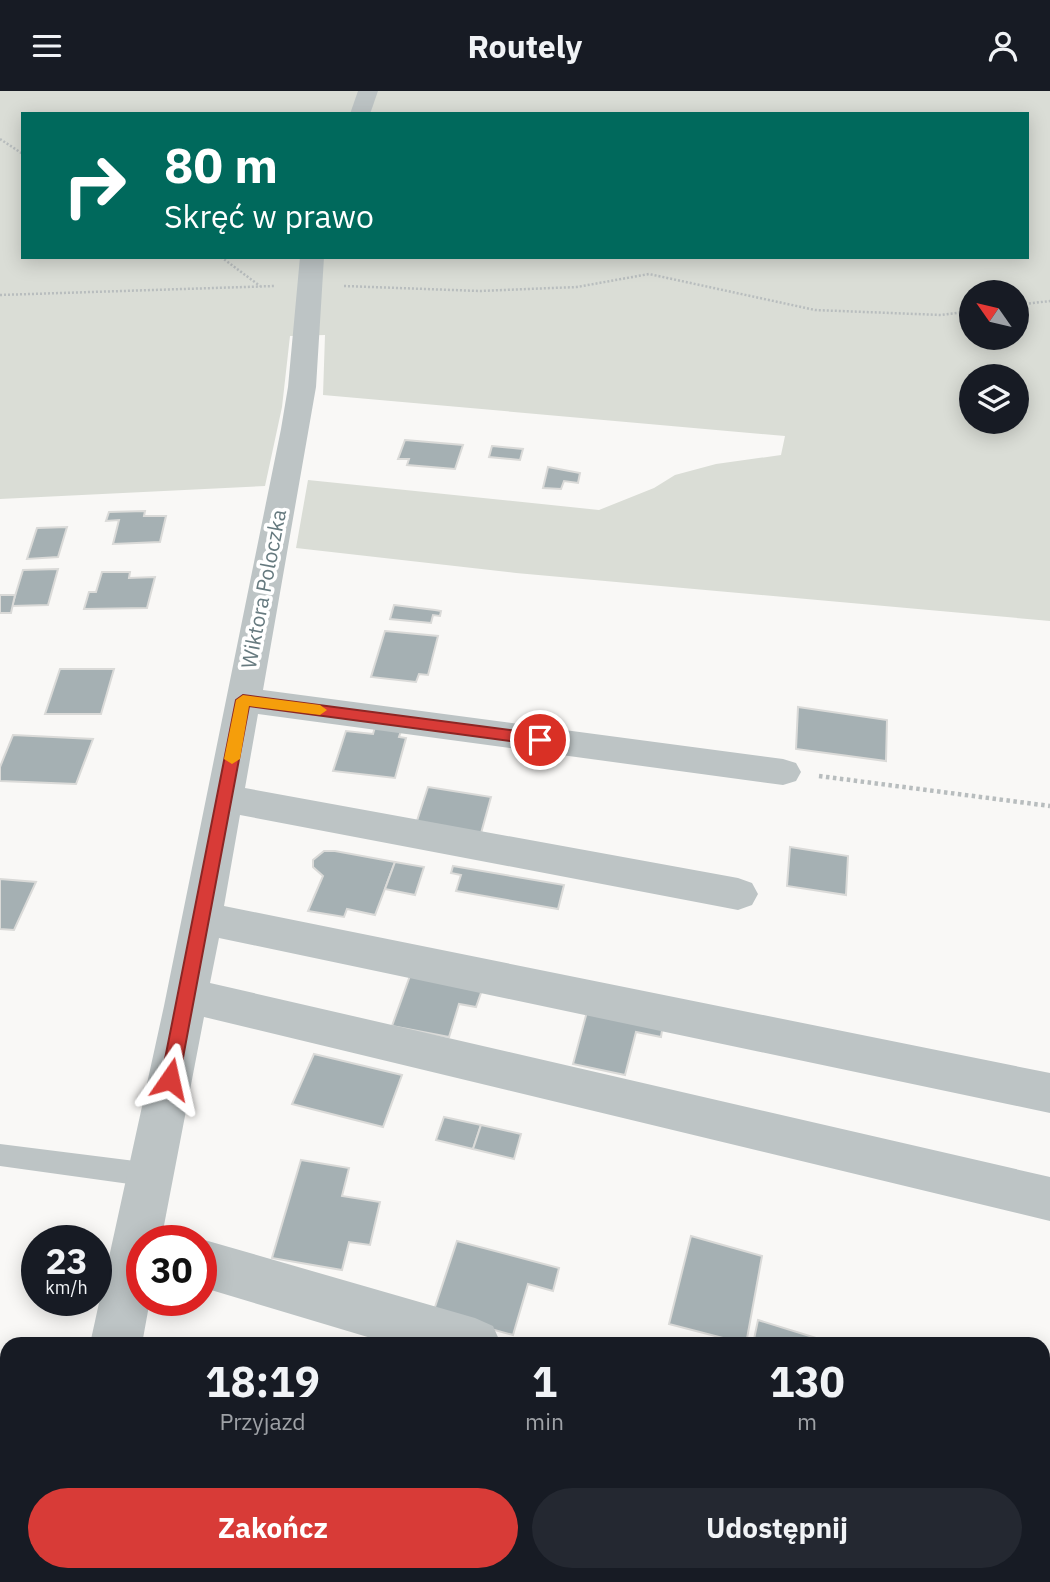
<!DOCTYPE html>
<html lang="pl">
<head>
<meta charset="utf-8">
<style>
	body { margin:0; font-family:"IBM Plex Sans",sans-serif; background:#242831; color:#f1f3f6; height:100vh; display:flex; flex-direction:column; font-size:26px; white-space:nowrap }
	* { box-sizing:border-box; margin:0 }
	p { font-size:23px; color:#9ea1a6 }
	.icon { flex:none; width:38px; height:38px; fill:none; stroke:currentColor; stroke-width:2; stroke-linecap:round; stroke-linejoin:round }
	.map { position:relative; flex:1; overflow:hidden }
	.drawer { position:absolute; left:0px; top:1246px; width:1050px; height:245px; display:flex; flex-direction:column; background:#171b24; border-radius:21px 21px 0 0; box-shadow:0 4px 18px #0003 }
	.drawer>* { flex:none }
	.guide { position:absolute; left:21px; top:21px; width:1008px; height:147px; border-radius:0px; box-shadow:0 4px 18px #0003; background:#00695c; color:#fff; overflow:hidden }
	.needle { width:46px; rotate:304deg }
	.fabs { position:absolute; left:959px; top:189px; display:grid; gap:14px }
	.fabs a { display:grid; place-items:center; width:70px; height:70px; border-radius:50%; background:#171b24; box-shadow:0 4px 18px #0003; font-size:35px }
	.speed { position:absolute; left:21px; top:1134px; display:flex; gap:14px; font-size:35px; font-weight:700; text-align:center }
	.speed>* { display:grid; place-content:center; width:91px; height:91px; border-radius:50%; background:#171b24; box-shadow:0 4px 18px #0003; line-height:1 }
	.speed small { font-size:18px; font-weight:400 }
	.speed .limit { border:10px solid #d22; background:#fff; color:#111 }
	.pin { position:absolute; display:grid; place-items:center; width:60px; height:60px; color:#fff; margin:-30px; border:4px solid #fff; border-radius:50%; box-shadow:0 2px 7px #0007 }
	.me { position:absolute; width:77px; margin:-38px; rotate:11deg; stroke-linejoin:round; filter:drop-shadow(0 0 5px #0008) }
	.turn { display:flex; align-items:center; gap:24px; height:147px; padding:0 28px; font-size:32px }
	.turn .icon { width:91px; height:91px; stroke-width:2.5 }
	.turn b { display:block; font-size:49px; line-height:60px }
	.eta { display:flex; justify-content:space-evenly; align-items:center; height:119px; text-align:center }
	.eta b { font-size:42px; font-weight:800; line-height:49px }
	.cta { display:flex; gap:14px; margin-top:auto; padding:14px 28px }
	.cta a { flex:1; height:80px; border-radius:42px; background:#d83b37; color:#fff; font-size:28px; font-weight:800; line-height:80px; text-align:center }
	.cta a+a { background:#242831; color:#f1f3f6 }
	header { display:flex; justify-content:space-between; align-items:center; height:91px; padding:0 28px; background:#171b24; font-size:32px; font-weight:800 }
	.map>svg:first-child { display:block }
	.green { fill:#daddd6; fill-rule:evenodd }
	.building { fill:#a5b0b3; stroke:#dadad8; stroke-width:2 }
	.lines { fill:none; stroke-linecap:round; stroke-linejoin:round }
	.path-far1 { stroke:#b8bdbe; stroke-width:2.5; stroke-dasharray:2 2; stroke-linecap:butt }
	.path { stroke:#b8bdbe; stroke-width:4.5; stroke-dasharray:3.5 3.5; stroke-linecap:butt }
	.lane { fill:#bdc4c5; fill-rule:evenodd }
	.street { fill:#bdc4c5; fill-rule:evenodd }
	.route { fill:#d83b37; stroke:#8c2624; stroke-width:2 }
	.slow { fill:#f59e0b }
	.labels { text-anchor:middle; stroke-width:7; stroke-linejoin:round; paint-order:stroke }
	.street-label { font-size:21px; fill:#667a7f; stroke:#fff }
</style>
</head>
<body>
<header><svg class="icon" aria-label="menu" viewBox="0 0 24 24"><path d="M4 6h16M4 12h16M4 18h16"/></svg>Routely<svg class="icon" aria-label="person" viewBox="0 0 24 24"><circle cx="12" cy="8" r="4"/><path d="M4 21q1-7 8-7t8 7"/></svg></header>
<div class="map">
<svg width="1050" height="1491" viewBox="0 0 1050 1491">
	<rect width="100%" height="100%" fill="#f9f8f6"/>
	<path class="green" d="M0 0H1050V530L516 482 296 457 308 389 599 419 654 397 675 384 716 373 781 364 785 345 323 304 325 244 290 245 282 316 265 395 0 408ZM23 23H1027V166H23ZM971 201H1017V247H971ZM971 285H1017V331H971Z"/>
	<g class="building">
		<path d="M405 349 463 354 455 378 407 374 409 368H398Z"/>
		<path d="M492 355 523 358 520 369 489 366Z"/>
		<path d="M548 376 580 382 578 392 564 390 561 398 543 397Z"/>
		<path d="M145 420 144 425H166L160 451 113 453 119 429 106 430 109 421Z"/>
		<path d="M67 436 58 466 27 468 37 437Z"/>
		<path d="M58 478 48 514 12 515 23 479Z"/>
		<path d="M102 481H130L129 487 155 486 147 517 84 518 89 501H96Z"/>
		<path d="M0 504H15L11 522H0Z"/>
		<path d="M394 514 435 519 441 520 440 525 433 524 431 532 390 528Z"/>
		<path d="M385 540 438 545 428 584 419 583 416 591 371 586Z"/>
		<path d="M60 578H114L101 623H45Z"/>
		<path d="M798 616 887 629 886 670 796 658Z"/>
		<path d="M375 636 401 640 399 646 406 647 395 687 333 680 346 640 373 643Z"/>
		<path d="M13 644 93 648 76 693 0 690V676Z"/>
		<path d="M428 696 491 706 480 746 415 736Z"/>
		<path d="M790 756 848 765 846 804 787 795Z"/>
		<path d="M324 760H335L395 771 375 824 347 818 344 826 308 820 323 785 313 776V769Z"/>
		<path d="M395 771 424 776 415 804 385 798Z"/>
		<path d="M453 775 564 794 558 818 456 800 461 784 451 782Z"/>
		<path d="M0 788 36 791 14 839 0 838Z"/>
		<path d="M411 882 483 896 476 916 459 913 449 946 392 935Z"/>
		<path d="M588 917 663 933 661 946 636 941 625 984 573 973Z"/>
		<path d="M314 963 402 984 383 1036 292 1013Z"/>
		<path d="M444 1026 481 1034 473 1058 436 1049Z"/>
		<path d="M481 1034 521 1043 514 1068 473 1058Z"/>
		<path d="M301 1069 349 1077 342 1105 380 1111 370 1154 349 1151 342 1179 272 1167Z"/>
		<path d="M691 1145 762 1165 746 1253 669 1233Z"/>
		<path d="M457 1150 559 1177 553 1200 528 1193 513 1244 433 1222Z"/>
		<path d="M758 1229 816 1247 815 1253H753Z"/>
		<path d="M306 1484H458L456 1491H303Z"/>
		<path d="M656 1484H699L698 1491H675Z"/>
		<path d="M867 1484H957V1491H866Z"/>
	</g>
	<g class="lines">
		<g class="path-far1">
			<path d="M0 48 23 63"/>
			<path d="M221 166 260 195"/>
			<path d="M344 195 480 200 577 196 649 183 815 219 941 224 971 220"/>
			<path d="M0 204 275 195"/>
			<path d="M1017 214 1050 210"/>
		</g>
		<path class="path" d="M819 685 1050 715"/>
		<path class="lane" d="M0 1053 151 1072 160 1076 164 1084 160 1092 151 1096 0 1075Z"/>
		<g class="street">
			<path d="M358 0H378L370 23H350Z"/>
			<path d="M300 166H324L316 296 263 599 783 668 796 672 801 681 796 690 783 694 258 623 245 697 738 787 752 792 758 803 752 814 738 819 240 724 224 815 1050 982V1022L219 847 210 892 1050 1086V1130L204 926 161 1150H142V1209H150L142 1253H90L164 915 281 338 288 296Z"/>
			<path d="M201 1148 475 1227 493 1235 501 1253H391L201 1196V1150H198Z"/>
			<path d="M1043 1393 1050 1395V1451L1043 1449Z"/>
			<path d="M39 1484H95L93 1491H37Z"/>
		</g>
	</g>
	<path class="route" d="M243 604 540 643 548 649 540 654 249 615 179 988 177 993 170 996 164 993 161 988 236 609Z"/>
	<path class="slow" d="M243 604 320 614 327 619 320 624 249 615 240 668 232 673 224 668 236 609Z"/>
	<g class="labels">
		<g class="street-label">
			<text transform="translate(264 498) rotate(-79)" y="7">Wiktora Poloczka</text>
		</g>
	</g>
</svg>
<div class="fabs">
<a><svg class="needle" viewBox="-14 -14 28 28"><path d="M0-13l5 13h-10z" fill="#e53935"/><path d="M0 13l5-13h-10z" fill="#9ea1a6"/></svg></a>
<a><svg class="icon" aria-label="layers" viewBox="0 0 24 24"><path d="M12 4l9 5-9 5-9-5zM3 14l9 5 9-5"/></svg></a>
</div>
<div class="speed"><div>23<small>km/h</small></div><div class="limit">30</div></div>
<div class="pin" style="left:540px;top:649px;background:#d93025"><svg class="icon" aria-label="arrive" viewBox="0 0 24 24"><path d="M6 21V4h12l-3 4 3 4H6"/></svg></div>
<svg class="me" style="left:170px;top:988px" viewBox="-20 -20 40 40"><path d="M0-17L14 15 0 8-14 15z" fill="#d83b37" stroke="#fff" stroke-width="4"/></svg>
<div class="guide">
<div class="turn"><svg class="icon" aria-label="right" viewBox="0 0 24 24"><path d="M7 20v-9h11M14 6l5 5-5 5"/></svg><div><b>80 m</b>Skręć w prawo</div></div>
</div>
<section class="drawer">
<div class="eta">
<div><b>18:19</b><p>Przyjazd</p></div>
<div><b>1</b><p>min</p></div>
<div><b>130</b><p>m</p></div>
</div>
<div class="cta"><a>Zakończ</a><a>Udostępnij</a></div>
</section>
</div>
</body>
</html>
